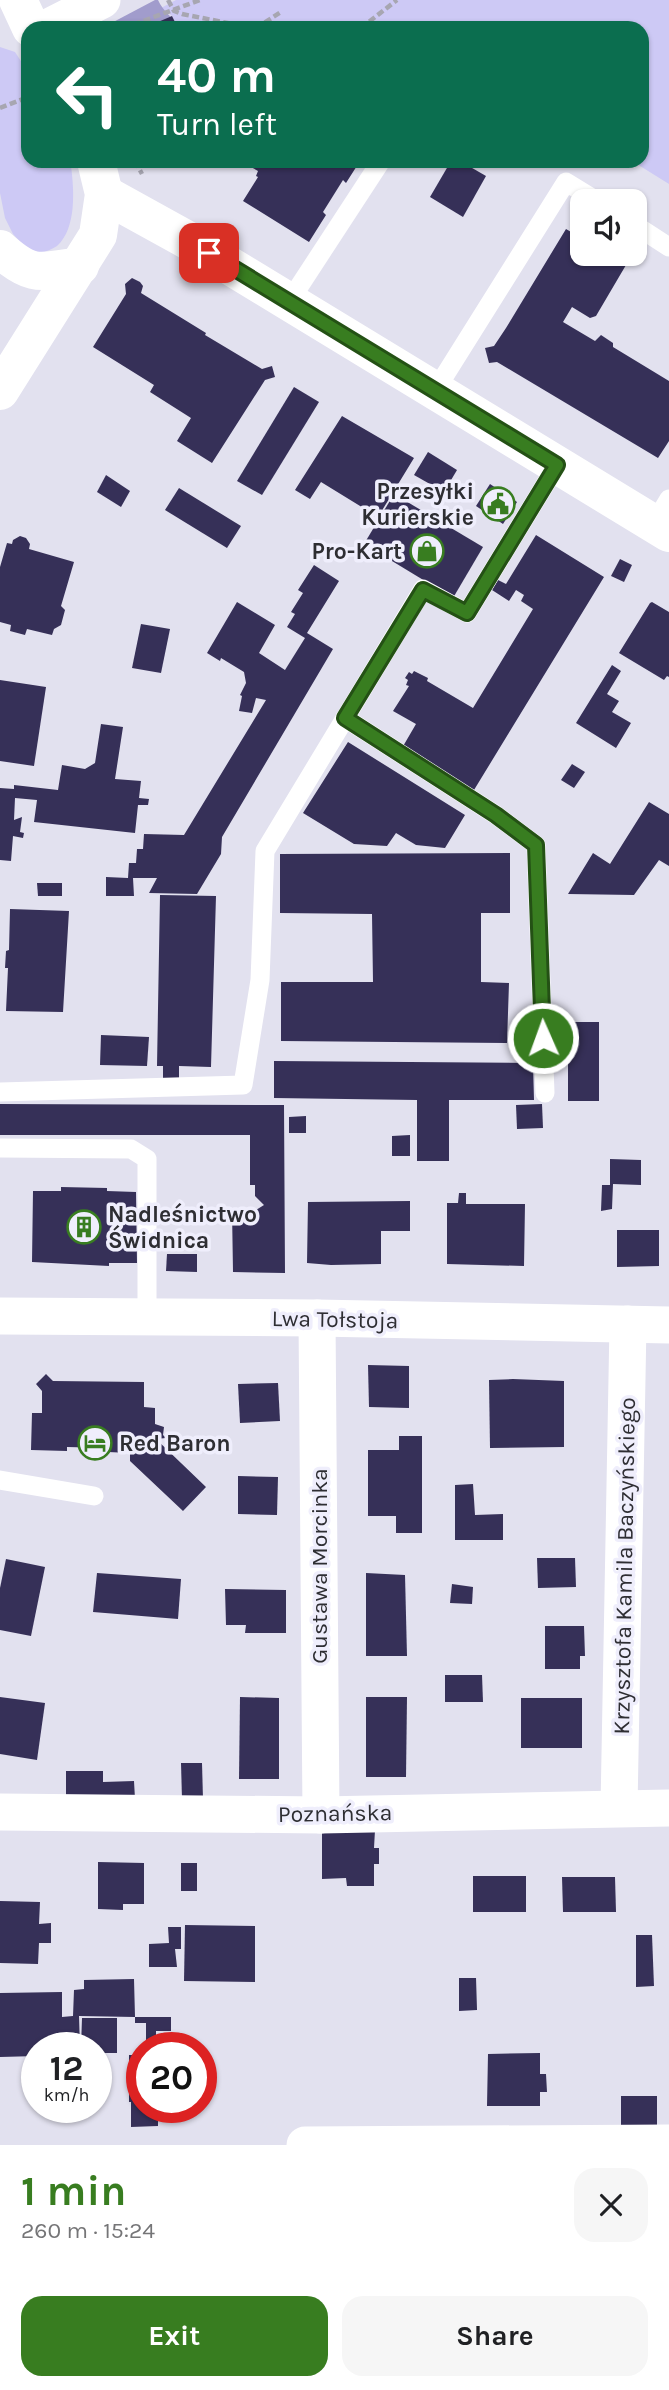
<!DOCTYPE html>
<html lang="en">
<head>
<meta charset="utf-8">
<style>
	body { margin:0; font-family:Karla,sans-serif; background:#f6f6f6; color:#202124; height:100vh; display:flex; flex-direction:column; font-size:26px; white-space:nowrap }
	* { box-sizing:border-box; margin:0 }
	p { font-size:23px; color:#757577 }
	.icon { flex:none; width:38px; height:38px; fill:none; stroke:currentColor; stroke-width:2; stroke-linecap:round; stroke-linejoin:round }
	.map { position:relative; height:2145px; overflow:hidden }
	.side { display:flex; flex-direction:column; background:#fff; flex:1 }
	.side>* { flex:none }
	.guide { position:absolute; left:21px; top:21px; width:628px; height:147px; border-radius:21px; box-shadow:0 2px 5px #0004; background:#0b6e4f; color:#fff; overflow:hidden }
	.controls { position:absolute; left:570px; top:189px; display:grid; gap:14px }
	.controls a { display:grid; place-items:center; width:77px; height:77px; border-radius:14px; background:#fff; box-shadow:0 2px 5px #0004; font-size:35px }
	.speed { position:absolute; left:21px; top:2032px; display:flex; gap:14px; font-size:35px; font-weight:700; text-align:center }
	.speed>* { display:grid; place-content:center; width:91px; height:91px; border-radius:50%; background:#fff; box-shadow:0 2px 5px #0004; line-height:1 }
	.speed small { font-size:18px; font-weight:400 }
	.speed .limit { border:10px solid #d22; background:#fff; color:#111 }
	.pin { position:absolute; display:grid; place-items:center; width:60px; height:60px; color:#fff; margin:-30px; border-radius:14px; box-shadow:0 4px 10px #0006 }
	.me { position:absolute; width:77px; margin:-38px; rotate:358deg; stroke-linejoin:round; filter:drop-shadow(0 0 5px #0008) }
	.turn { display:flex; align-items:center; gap:24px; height:147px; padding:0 21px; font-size:32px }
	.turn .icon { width:91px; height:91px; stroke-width:2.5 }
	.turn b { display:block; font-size:49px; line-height:60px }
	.round { display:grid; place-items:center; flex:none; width:74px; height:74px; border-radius:21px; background:#f6f6f6 }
	.summary { display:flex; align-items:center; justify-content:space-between; height:119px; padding:0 21px }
	h1 { font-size:42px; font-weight:700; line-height:52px; color:#387d20 }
	.button { display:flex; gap:14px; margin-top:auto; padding:14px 21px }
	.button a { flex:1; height:80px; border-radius:21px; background:#387d20; color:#fff; font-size:28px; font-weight:700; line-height:80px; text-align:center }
	.button a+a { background:#f6f6f6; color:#202124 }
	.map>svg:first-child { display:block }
	.green { fill:#cdc9f5 }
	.forest { fill:#a19ccc }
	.building { fill:#363058 }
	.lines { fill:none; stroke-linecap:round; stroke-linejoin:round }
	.path { stroke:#a7a6b1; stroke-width:4.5; stroke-dasharray:7 3.5; stroke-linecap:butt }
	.lane { stroke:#fff; stroke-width:19 }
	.street { stroke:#fff; stroke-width:37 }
	.secondary { stroke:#fff; stroke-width:38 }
	.route-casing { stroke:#245115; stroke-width:18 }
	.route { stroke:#387d20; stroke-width:12 }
	.labels { text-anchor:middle; stroke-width:7; stroke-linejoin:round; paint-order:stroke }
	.poi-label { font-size:23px; font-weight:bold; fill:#2e2e33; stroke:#efeefc; text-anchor:end }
	.street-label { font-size:23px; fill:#2e2e33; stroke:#efeefc }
</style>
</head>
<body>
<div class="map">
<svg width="669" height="2145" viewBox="0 0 669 2145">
	<rect width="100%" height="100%" fill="#e2e1ef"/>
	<g class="green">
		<path d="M176 0H669V184L632 161H642V28H178L172 16 161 8Z"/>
		<path d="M0 47 15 52 28 72V161H69L71 166C74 189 77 228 57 246 53 249 46 251 42 253L27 249 13 234 5 218 0 193Z"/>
	</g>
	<path class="forest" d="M155 0H158C163 12 172 15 178 28H102Z"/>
	<g class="building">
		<path d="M172 16 178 28H152L151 25Z"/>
		<path d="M255 161H360L346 183 343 180 323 212 326 215 309 242 243 201 258 177 256 176 258 171 251 167Z"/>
		<path d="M451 161H460L486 176 463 217 430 197Z"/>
		<path d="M566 229 583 239V254H607L626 265 596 316 590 318 572 307 563 322 595 341 601 335 613 343V347L669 381V441L658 458 497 362 489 363 485 348 494 346 506 328Z"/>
		<path d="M132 278 140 282 143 286 141 293 206 333 205 335 262 369 272 366 275 377 265 380 212 463 177 441 191 418 150 392 154 385 93 347 126 294 125 284Z"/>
		<path d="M294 387 319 402 262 495 237 481Z"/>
		<path d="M342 416 414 458 378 517 321 482 310 499 295 490Z"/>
		<path d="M428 452 457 470 444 492 414 475Z"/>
		<path d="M106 475 130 491 121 507 97 492Z"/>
		<path d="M490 484 517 502 503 524 476 506Z"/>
		<path d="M179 488 241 526 227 548 165 510Z"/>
		<path d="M394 494 483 547 453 598 364 544Z"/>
		<path d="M536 535 604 577 474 790 402 748 416 724 393 711 409 686 406 685 408 680 405 678 409 672 412 674 414 671 428 678 427 681 473 708 533 609 521 601 524 595 516 590 509 601 492 590 498 580 506 584Z"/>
		<path d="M20 536 26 538 30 544 29 549 74 562 61 606 65 610 61 625 54 629 52 635 27 629 25 635 10 631 11 625 0 622V567L7 543 12 544 13 540Z"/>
		<path d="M620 559 632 565 624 582 611 576Z"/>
		<path d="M314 565 339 581 307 633 333 649 222 837 221 854 197 894 149 893 157 878H133L134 896H106V877L128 878 129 863H136L137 849H143L144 834 184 835 266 700 256 698 252 713 239 711 242 696 240 695 246 683 244 672 221 658 220 661 207 653 237 602 275 625 259 653 285 670 305 638 287 627 295 614 291 612 303 593 298 590Z"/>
		<path d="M652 602 669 612V677L667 676 664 680 619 653 650 603Z"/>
		<path d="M141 624 170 629 161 673 132 668Z"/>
		<path d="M612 665 621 671 607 694 619 701 612 712 631 723 616 748 576 723Z"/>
		<path d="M0 680 46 687 34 766 0 761Z"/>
		<path d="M101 724 123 727 115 779 141 781 139 798 149 799 148 805H138L135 833 34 822 37 800 15 798 14 820 22 817 20 832 24 833 23 838 13 836 11 861 0 860V788L14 789V785L58 790 62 765 85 769 95 763Z"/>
		<path d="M348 742 465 815 445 848 416 845 396 833 387 846 354 844 303 813Z"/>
		<path d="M572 764 585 772 574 788 561 780Z"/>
		<path d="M649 802 669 814V866L659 860 634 895 568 894 593 853 610 864Z"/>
		<path d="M510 853V913H481V982L509 983 507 1043 281 1041V982H373L372 914 280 913V854Z"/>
		<path d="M37 883H62V896H38Z"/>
		<path d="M160 895 216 896 211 1067 179 1066V1082H163V1066H157Z"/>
		<path d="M10 909 69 911 63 1012 6 1011 8 968H5L6 951 9 950Z"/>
		<rect x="568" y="1022" width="31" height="79"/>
		<path d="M101 1035 149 1037 147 1066 100 1065Z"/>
		<path d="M274 1061 533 1063 534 1100H449V1161H417V1100L274 1098Z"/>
		<path d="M0 1104 284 1105 285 1273 233 1272 232 1210H256L264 1205 255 1196V1185H250V1135H0Z"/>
		<path d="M542 1104 543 1128 517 1129 516 1105Z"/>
		<path d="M306 1116V1133H289V1117Z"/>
		<path d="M410 1135V1156H392V1136Z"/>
		<path d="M610 1159 641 1160V1185L613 1184 612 1209 601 1211 602 1185H610Z"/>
		<path d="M61 1187 107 1188V1191L136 1192 137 1263H109V1266L32 1262 33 1191H61Z"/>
		<path d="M459 1193H466V1204H525L524 1266 447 1264V1203H458Z"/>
		<path d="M410 1201V1231H381V1264L331 1265 307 1263 308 1202Z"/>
		<path d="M617 1230H659V1266L617 1267Z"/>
		<path d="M167 1254H197V1272L166 1271Z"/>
		<path d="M368 1365 409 1366V1408L369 1407Z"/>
		<path d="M46 1374 53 1381 144 1382V1407L155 1408V1424L164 1427 163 1435 166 1438 156 1439 206 1487 183 1511 130 1461V1453L108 1452V1448L67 1447V1451L31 1450 32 1413H42V1391L36 1384Z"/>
		<path d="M513 1379 564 1381V1447L490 1448 489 1380Z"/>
		<path d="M278 1383 280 1421 240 1423 238 1384Z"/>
		<path d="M399 1436H422V1533H396V1516H368V1450H399Z"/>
		<path d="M238 1476 278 1477 277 1515 238 1514Z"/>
		<path d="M473 1484 475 1515 503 1514V1540H455V1485Z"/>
		<path d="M537 1558H575L576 1587 538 1588Z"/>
		<path d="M6 1559 45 1567 31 1636 0 1630V1588Z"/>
		<path d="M97 1573 181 1579 178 1619 93 1612Z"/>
		<path d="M366 1573 405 1575 407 1656H366Z"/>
		<path d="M452 1584 473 1587 472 1604 450 1603Z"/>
		<path d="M225 1589 286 1590V1633H245L246 1625H226Z"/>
		<path d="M545 1626H584L585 1656H580V1669H545Z"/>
		<path d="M445 1675H482L483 1702H445Z"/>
		<path d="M0 1697 45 1703 37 1760 0 1754Z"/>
		<path d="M240 1697 279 1698V1779H239Z"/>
		<path d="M366 1697H407L406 1777H366Z"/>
		<rect x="521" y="1698" width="61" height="50"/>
		<path d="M181 1763H202L203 1799H182Z"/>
		<path d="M66 1771H103V1782L134 1781 135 1799H66Z"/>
		<path d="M375 1830 374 1848H379V1864H374V1886H347L346 1878 322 1879V1831Z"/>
		<path d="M98 1862 144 1863V1904H123V1910L98 1909Z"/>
		<rect x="181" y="1863" width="16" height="28"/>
		<rect x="473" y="1876" width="53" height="36"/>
		<path d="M562 1877H615L616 1912H563Z"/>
		<path d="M0 1901 40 1902 39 1924 51 1923V1943H39L38 1964 0 1963Z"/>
		<path d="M185 1925 255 1926V1982L184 1981Z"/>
		<path d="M168 1927H181V1949H175L177 1967H149V1944L169 1943Z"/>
		<path d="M636 1935H652L654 1986 636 1987Z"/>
		<path d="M459 1978H476L477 2010 459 2011Z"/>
		<path d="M134 1979 135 2017 79 2016 80 2048H37V2056L0 2057V1993L62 1992V2017L73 2016 74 1990 84 1989V1980Z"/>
		<path d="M135 2017H171V2031H156V2048H146V2023H135Z"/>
		<path d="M82 2018H117V2053H96V2048H81Z"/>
		<path d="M540 2053V2074H546L547 2092H540V2106H487L488 2054Z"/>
		<path d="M129 2055H142V2107H183V2110H158V2126L131 2127V2102H129Z"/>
		<path d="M621 2096H657V2129L621 2130Z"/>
	</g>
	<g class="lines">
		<g class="path">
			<path d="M168 0 174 11 182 14 253 28"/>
			<path d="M124 28 200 0"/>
			<path d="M256 28 281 12"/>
			<path d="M361 28 397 0"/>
			<path d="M0 108 28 97"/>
			<path d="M135 161 142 174"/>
		</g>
		<g class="lane">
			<path d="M635 225 669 247"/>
			<path d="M289 302 381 161"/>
			<path d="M435 391 566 182 597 201"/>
			<path d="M654 524 669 499"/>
			<path d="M345 718 496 815 536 845 545 1093"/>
			<path d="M0 1092 243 1085 260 980 265 851 423 589 467 613 557 465"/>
			<path d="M0 1148 131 1149 147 1159V1317"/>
			<path d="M0 1480 94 1496"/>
		</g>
		<g class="street">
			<path d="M47 28 102 0"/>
			<path d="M0 1316 317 1318 669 1325"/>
			<path d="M317 1318 321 1815"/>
			<path d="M619 1808 628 1324"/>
			<path d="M0 1812 321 1815 669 1808"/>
			<path d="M305 2145 669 2143"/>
		</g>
		<g class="secondary">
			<path d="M18 0 31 28"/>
			<path d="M104 194 189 241 669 533"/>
			<path d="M0 249C32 278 40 272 80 266"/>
			<path d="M0 391 98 235 104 194 96 161"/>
		</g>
	</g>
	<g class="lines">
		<defs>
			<path id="route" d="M209 253 557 465 467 613 423 590 345 718 496 815 536 845 543 1038"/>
		</defs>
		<use href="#route" class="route-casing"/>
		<use href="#route" class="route"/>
	</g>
	<defs>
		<symbol id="civic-ring" viewBox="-11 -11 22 22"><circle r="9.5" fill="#efeefc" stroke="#387d20" stroke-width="1.5"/><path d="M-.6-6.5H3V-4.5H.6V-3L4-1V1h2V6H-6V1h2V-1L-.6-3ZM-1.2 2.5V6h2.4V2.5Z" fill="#387d20"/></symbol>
		<symbol id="shop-ring" viewBox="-11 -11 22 22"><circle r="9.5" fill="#efeefc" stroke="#387d20" stroke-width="1.5"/><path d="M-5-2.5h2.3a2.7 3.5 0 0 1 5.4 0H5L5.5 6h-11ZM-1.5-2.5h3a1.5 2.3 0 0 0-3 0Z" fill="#387d20"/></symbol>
		<symbol id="building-ring" viewBox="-11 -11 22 22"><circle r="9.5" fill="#efeefc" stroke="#387d20" stroke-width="1.5"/><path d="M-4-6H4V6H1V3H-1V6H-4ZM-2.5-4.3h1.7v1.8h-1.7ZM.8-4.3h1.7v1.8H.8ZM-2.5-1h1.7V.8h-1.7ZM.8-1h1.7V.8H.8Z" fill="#387d20"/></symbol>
		<symbol id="hotel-ring" viewBox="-11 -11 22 22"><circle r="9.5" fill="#efeefc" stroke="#387d20" stroke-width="1.5"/><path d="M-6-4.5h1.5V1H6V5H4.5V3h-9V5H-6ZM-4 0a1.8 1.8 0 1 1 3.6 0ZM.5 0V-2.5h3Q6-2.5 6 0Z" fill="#387d20"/></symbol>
	</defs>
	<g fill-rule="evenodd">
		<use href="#civic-ring" x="479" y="485" width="38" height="38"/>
		<use href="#shop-ring" x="408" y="532" width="38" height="38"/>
		<use href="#building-ring" x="65" y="1208" width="38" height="38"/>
		<use href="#hotel-ring" x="76" y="1424" width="38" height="38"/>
	</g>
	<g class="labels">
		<g class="poi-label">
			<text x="474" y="499">Przesyłki<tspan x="474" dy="26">Kurierskie</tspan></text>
			<text x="402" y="559">Pro-Kart</text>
			<text x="108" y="1222" text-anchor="start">Nadleśnictwo<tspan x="108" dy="26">Świdnica</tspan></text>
			<text x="119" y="1451" text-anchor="start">Red Baron</text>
		</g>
		<g class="street-label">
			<text transform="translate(335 1319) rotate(1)" y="8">Lwa Tołstoja</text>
			<text transform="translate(319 1566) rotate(-90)" y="8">Gustawa Morcinka</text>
			<text transform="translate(624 1566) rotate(-89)" y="8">Krzysztofa Kamila Baczyńskiego</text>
			<text transform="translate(335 1813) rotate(-1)" y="8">Poznańska</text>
		</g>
	</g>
</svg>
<div class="controls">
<a><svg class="icon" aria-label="sound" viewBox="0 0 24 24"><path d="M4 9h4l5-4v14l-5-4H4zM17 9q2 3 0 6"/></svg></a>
</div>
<div class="speed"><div>12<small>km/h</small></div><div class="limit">20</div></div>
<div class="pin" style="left:209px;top:253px;background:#d93025"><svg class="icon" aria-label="arrive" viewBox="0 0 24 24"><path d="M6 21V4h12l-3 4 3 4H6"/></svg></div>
<svg class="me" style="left:543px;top:1038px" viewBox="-20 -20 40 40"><circle r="17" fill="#387d20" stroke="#fff" stroke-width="3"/><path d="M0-11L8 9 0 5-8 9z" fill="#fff"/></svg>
<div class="guide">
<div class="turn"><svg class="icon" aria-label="left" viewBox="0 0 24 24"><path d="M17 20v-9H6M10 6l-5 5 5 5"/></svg><div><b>40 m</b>Turn left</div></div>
</div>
</div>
<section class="side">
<div class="summary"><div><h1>1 min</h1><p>260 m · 15:24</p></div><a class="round"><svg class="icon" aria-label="close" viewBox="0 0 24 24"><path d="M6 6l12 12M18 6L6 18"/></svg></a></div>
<div class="button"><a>Exit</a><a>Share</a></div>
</section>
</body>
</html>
